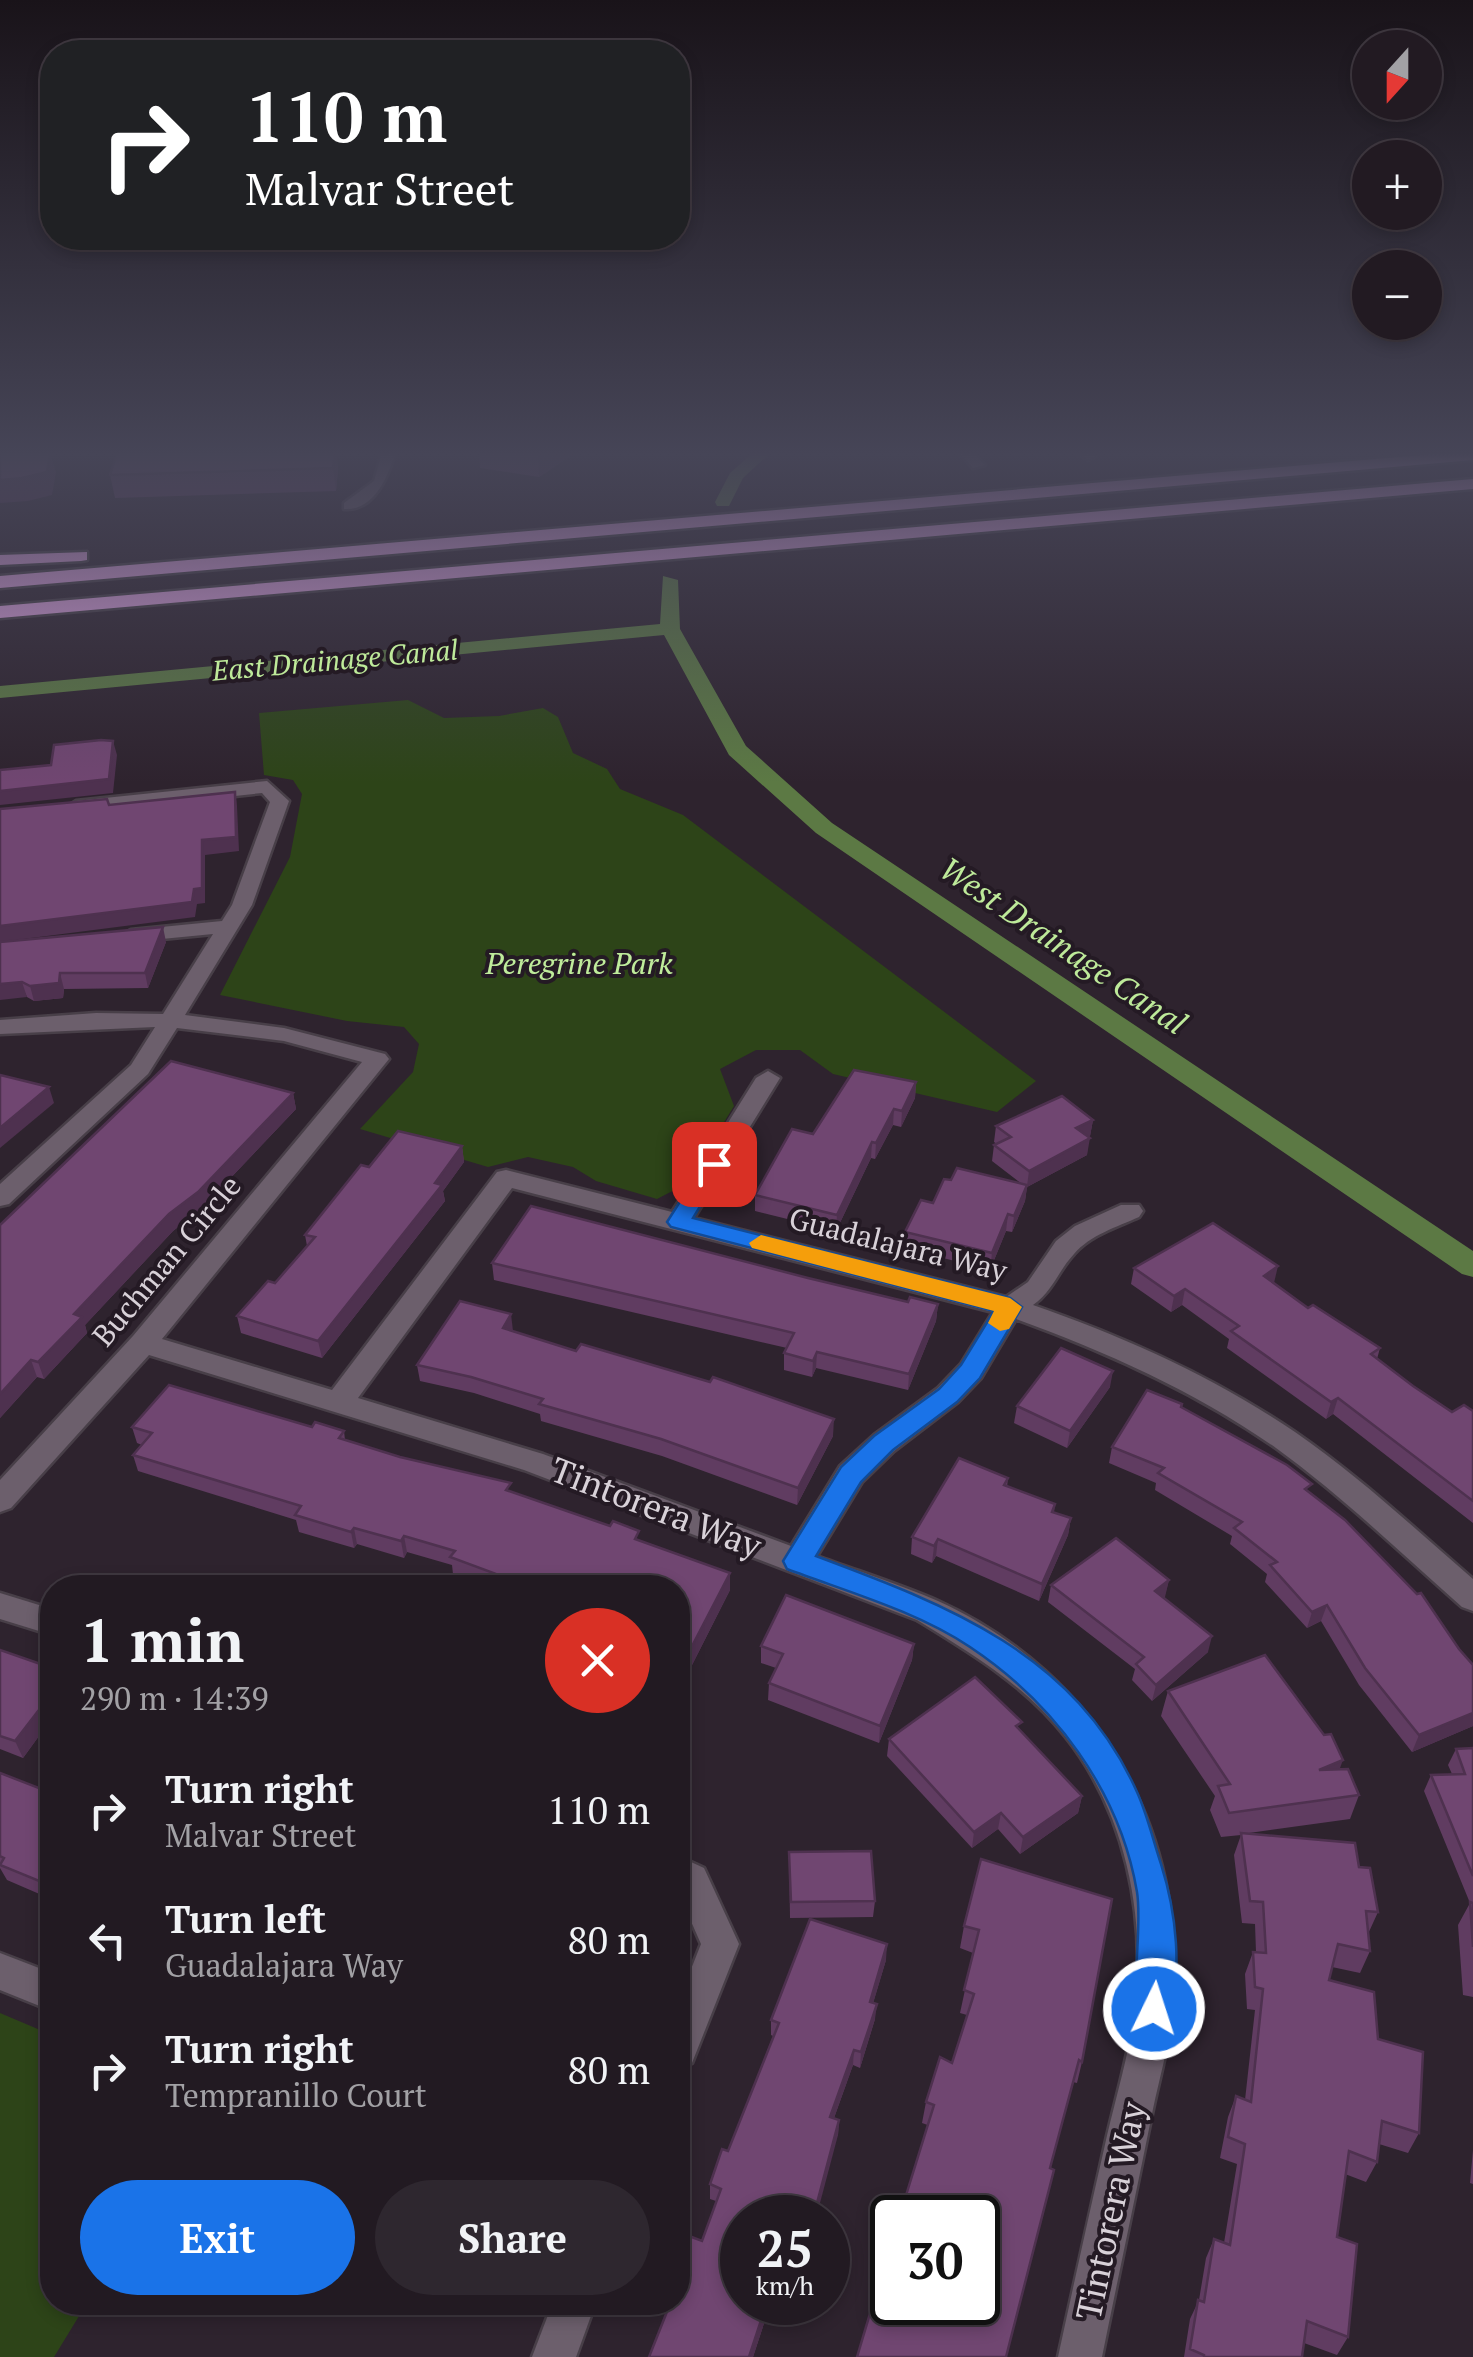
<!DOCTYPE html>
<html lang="en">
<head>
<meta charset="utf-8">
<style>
	body { margin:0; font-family:"PT Serif",serif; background:#2e272f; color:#f1f3f6; height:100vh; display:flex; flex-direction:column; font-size:38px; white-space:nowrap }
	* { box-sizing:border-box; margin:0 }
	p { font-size:32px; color:#a2a1a5 }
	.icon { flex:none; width:55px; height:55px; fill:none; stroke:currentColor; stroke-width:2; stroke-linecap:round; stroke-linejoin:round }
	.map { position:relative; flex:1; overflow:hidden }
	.details { position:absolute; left:40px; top:1575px; width:650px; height:740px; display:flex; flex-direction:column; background:#221a22; border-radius:40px; box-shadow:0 5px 15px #0003,0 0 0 2px #3f3840 }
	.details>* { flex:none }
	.hud { position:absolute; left:40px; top:40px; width:650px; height:210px; border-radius:40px; box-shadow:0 5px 15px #0003,0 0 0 2px #3f3840; background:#202124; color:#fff; overflow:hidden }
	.needle { width:65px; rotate:201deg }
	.tools { position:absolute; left:1352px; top:30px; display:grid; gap:20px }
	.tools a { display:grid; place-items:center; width:90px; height:90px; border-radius:50%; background:#221a22; box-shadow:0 5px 15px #0003,0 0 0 2px #3f3840; font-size:50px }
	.speed { position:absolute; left:720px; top:2195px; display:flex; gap:20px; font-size:50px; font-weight:700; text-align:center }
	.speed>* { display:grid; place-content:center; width:130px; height:130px; border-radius:50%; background:#221a22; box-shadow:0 5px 15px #0003,0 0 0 2px #3f3840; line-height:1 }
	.speed small { font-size:25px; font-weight:400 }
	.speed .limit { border:5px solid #111; border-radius:15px; background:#fff; color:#111 }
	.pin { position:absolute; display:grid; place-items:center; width:85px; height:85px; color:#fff; margin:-42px; border-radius:20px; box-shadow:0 5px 15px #0006 }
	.me { position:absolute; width:110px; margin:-55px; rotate:4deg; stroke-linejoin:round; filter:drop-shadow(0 0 8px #0008) }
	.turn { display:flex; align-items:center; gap:35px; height:210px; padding:0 40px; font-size:45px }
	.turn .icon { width:130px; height:130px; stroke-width:2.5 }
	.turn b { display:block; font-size:70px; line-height:85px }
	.round { display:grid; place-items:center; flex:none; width:105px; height:105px; border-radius:52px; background:#2e272f }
	.summary { display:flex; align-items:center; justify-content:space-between; height:170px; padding:0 40px }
	h1 { font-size:60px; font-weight:800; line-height:75px }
	.button { display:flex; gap:20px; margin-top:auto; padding:20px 40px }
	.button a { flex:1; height:115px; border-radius:60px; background:#1a73e8; color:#fff; font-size:40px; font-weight:800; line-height:115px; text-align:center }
	.button a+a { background:#2e272f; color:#f1f3f6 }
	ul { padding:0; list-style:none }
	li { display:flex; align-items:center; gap:30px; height:130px; padding:0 40px }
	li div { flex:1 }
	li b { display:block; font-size:38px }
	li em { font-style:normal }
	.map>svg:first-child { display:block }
	.green { fill:#2d4418 }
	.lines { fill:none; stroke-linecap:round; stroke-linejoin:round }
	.canal { fill:#5c7944; fill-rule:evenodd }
	.minor-casing { stroke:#483f48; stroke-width:5 }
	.highway-casing { stroke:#483f48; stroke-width:5 }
	.minor { fill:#6c5f6c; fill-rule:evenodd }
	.highway { fill:#e1a3e2; fill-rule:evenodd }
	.wall { fill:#603c61 }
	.shaded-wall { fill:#4e314f }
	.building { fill:#704671; stroke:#4e314f; stroke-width:2.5 }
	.route { fill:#1a73e8; stroke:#114b97; stroke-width:2.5 }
	.slow { fill:#f59e0b }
	.labels { text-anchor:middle; stroke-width:8; stroke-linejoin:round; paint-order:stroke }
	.far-water-label { font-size:28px; font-style:italic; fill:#beea9a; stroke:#241a24 }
	.park-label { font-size:30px; font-style:italic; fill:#bfec9b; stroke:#241a24 }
	.street-label { font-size:30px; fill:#d8d1d8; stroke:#241a24 }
	.water-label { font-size:32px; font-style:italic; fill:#beea9a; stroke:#241a24 }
	.near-street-label { font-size:35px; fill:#d8d1d8; stroke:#241a24 }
</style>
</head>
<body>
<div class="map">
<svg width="1473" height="2357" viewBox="0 0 1473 2357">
	<rect width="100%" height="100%" fill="#2e232e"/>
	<g class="green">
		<path d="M408 700 444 718 499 716 543 708 558 717 573 753 607 769 620 789 683 815 1036 1081 997 1112 833 1074 800 1050H756L720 1069 734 1106 686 1184 657 1199 596 1181 573 1167 528 1157 488 1167 360 1129 413 1072 419 1044 404 1027 347 1021 220 995 290 857 302 794 293 780 264 775 259 713Z"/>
		<path d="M0 2013 52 2035V2302L87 2303 54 2357H0Z"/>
	</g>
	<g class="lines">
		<g class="canal">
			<path d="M753 453H770L743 478 729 506H717L715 502 730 473Z"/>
			<path d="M663 576 678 580 680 629 746 746 832 823 1473 1251V1277L1462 1274 816 833 729 755 664 635 0 698V686L660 624Z"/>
		</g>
		<defs>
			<g id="minor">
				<path d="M382 453H395C388 477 374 511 344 509V503L374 481Z"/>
				<path d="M960 453H973L985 465 973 468Z"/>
				<path d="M1078 453H1092L1095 456 1088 460Z"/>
				<path d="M267 781 289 801 252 905 185 1015 284 1028 385 1054 389 1059 162 1339 332 1390 497 1172 506 1170 672 1212 756 1078 768 1071 780 1078 694 1218 1006 1297 1028 1282 1056 1241 1075 1226 1121 1205H1139L1143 1211 1139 1217C1117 1227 1090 1235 1074 1254 1058 1271 1053 1291 1033 1305 1125 1337 1214 1377 1295 1432 1359 1476 1415 1529 1473 1579V1611L1462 1607C1401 1553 1342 1496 1276 1448 1196 1392 1107 1352 1016 1319L981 1378 958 1402 894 1451 862 1482 817 1556C857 1571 899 1584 938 1601 1100 1675 1187 1831 1173 2007 1170 2044 1158 2082 1151 2119 1135 2198 1118 2278 1102 2357H1058C1073 2288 1088 2219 1104 2149 1114 2103 1129 2056 1135 2009 1146 1914 1125 1811 1065 1736 1026 1686 971 1653 917 1620L524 1470 149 1355 11 1508 0 1512V1480L133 1336 362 1062 284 1041 177 1028 148 1074 9 1204 0 1206V1184L131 1065 155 1027 0 1034V1020L96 1013 163 1014 213 934 131 942 120 936 131 930 222 921 232 905 270 802 262 793 76 813 67 807 76 801ZM512 1188 993 1312 961 1364 938 1388 874 1435 840 1466 791 1546 543 1454 358 1398Z"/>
				<path d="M0 1593 52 1609V1635L0 1619Z"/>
				<path d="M678 1856 704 1868 739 1944 692 2063 678 2069V2002L701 1944 678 1892Z"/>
				<path d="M0 1953 52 1973V2011L0 1990Z"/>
				<path d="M553 2302H596L576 2357H532Z"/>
			</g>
			<g id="highway">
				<path d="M1446 453H1473V460L0 588V576Z"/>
				<path d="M1473 479V489L0 618V606Z"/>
				<path d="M87 552V560L81 561 0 565V555Z"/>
			</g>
		</defs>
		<use href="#minor" class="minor-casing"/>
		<use href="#highway" class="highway-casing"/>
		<use href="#minor" class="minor"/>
		<use href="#highway" class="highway"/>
	</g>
	<g class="wall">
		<path d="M117 453H336L338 468 336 491 115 498 110 475Z"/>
		<path d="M479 453H575L539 477 480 468Z"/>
		<path d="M0 942H166L148 988 64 989 63 998 34 1001 27 997Z"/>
		<path d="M916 1082 915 1098 901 1127 893 1125 875 1159 871 1158 836 1231 755 1211V1195L813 1134Z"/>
		<path d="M293 1093 296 1109 202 1208 173 1231 85 1325 87 1333 44 1379 37 1377 0 1418V1225Z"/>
		<path d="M1093 1120 1090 1136 1088 1137 1087 1155 1027 1187 1025 1201 1012 1232 1006 1231 990 1270 904 1248 905 1232 933 1203 951 1180 1022 1184 992 1161 994 1145 997 1144 994 1142 996 1126Z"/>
		<path d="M462 1146 464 1162 443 1191 445 1201 322 1358 241 1333 237 1316 275 1283 307 1246 305 1235 369 1167Z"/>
		<path d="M492 1263 808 1278 908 1302 938 1304 936 1321 908 1390 816 1368 812 1377 784 1370V1353L787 1348 494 1280Z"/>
		<path d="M1134 1268 1274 1283 1308 1308 1380 1348 1377 1359 1413 1386 1452 1412 1473 1411V1523L1333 1414 1326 1419 1227 1348 1229 1339 1182 1305 1171 1312 1131 1284Z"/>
		<path d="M513 1331 833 1436 797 1505 662 1456 541 1421 540 1414 474 1393 420 1381 417 1365Z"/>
		<path d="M1110 1387 1067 1448 1014 1423 1017 1406Z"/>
		<path d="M1182 1404V1408L1309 1492 1473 1665V1726L1412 1752 1359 1685 1321 1621 1307 1628 1265 1582 1267 1574 1230 1544 1232 1536 1155 1490 1156 1483 1109 1463 1112 1447Z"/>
		<path d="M132 1427H312L344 1431 345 1440 512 1493 730 1573V1590L691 1667 678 1662V1588H491L453 1574 452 1565 407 1552 404 1558 357 1544 354 1548 299 1532 296 1520 138 1471 133 1455 142 1445 137 1443Z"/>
		<path d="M1008 1478 1007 1487 1055 1504 1054 1512 1071 1518 1068 1535 1039 1601 936 1556 932 1563 911 1554 912 1537Z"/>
		<path d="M1169 1580 1164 1598 1208 1652 1152 1701 1132 1680 1135 1669 1048 1602 1051 1585Z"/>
		<path d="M914 1644 912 1660 879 1743 768 1700 769 1683 776 1668 761 1663V1646Z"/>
		<path d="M0 1650 52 1668V1718L23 1758 0 1749Z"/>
		<path d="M1168 1691 1340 1769 1359 1795 1350 1819 1249 1833 1359 1867 1378 1912 1368 1934 1370 1951 1360 1973 1332 1967 1329 1980 1378 2039 1419 2133 1408 2153 1379 2144 1377 2162 1366 2182 1345 2174 1337 2237 1348 2337 1337 2355 1304 2343 1302 2357H1184L1190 2319 1199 2300 1206 2258 1214 2239 1224 2243 1237 2164 1220 2158 1228 2117 1236 2096 1245 2100 1255 2010 1247 2009 1245 1974 1253 1952H1256L1255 1924 1242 1923 1234 1855 1241 1835 1221 1837 1210 1810 1215 1796 1161 1716Z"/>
		<path d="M1020 1731 1082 1796 1078 1813 1020 1854 998 1829 972 1848 887 1756 889 1739Z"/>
		<path d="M1473 1748V1997L1463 1995 1458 1925 1470 1903 1424 1791 1431 1775 1452 1774 1448 1765 1456 1749Z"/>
		<path d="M0 1773 51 1899 7 1880 0 1868Z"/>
		<path d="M789 1852 875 1901 873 1917 790 1918Z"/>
		<path d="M981 1859 1082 2062 1077 2083 1073 2082 1050 2168 922 2123 926 2102 952 2063 967 2015 960 2013 973 1953 960 1948 964 1926Z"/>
		<path d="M886 1960 873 2003 875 2019 860 2068 853 2065 834 2118 839 2120 838 2135 742 2218 771 2302 753 2357H649L666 2315 665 2302 702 2241 716 2201 710 2199V2184L728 2151 773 2036 771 2035V2020Z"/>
		<path d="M1473 2150V2184L1470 2183Z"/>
	</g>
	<g class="shaded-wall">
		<path d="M50 453 56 472 52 495 28 501 0 503V480Z"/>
		<path d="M335 453H336L338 468 336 491 333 468Z"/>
		<path d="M541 453H575L539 477 538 454Z"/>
		<path d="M113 741 117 755 113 793 0 805V791Z"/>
		<path d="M235 792 237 806 239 851 205 855V903L197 904 195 917 0 942V926L202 840Z"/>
		<path d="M163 927 166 942 148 988 145 973Z"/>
		<path d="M60 973 64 989 63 998 34 1001 30 986Z"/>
		<path d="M22 982 27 997 0 1000V984Z"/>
		<path d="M916 1082 915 1098 901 1127 902 1111Z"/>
		<path d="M49 1087 54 1103 0 1148V1128Z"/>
		<path d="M293 1093 296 1109 202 1208 173 1231 85 1325 87 1333 44 1379 38 1362 74 1314 169 1214Z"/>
		<path d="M894 1109 893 1125 875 1159 876 1143Z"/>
		<path d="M1093 1120 1090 1136 1073 1144 1076 1128Z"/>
		<path d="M1090 1138 1087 1155 1027 1187 1025 1201 1012 1232 1014 1216 1027 1186 1029 1171Z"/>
		<path d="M872 1142 871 1158 836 1231 837 1215Z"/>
		<path d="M462 1146 464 1162 443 1191 445 1201 322 1358 318 1341Z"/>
		<path d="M1008 1214 1006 1231 990 1270 992 1253Z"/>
		<path d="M1278 1266 1274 1283 1264 1276Z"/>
		<path d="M1185 1289 1182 1305 1171 1312 1174 1296Z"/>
		<path d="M938 1304 936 1321 908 1390 909 1374Z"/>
		<path d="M511 1314 513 1331 503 1328Z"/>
		<path d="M817 1352 816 1368 812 1377 813 1361Z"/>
		<path d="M31 1360 37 1377 0 1418V1394Z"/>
		<path d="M1113 1371 1110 1387 1067 1448 1070 1431Z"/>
		<path d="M1338 1398 1333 1414 1326 1419 1331 1402Z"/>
		<path d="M834 1419 833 1436 797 1505 798 1488Z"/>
		<path d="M1071 1518 1068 1535 1039 1601 1042 1584Z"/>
		<path d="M354 1528 357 1544 354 1548 351 1532Z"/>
		<path d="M404 1536 407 1552 404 1558 401 1541Z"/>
		<path d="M938 1539 936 1556 932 1563 934 1546Z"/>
		<path d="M730 1573V1590L691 1667 690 1650Z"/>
		<path d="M1169 1580 1165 1597 1151 1607 1155 1591Z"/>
		<path d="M1327 1605 1321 1621 1307 1628 1312 1612Z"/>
		<path d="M1212 1636 1208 1652 1152 1701 1156 1685Z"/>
		<path d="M914 1644 912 1660 879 1743 880 1726Z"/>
		<path d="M52 1693V1718L23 1758 15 1741Z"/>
		<path d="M1473 1713V1726L1412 1752 1419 1735Z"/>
		<path d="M1343 1760 1334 1784 1319 1770Z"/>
		<path d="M1082 1796 1078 1813 1020 1854 1023 1837Z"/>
		<path d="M1001 1813 998 1829 972 1848 974 1832Z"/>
		<path d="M52 1871V1897L51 1899 44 1883Z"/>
		<path d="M887 1944 886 1960 869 2017 870 2002Z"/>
		<path d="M877 2004 875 2019 860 2068 861 2052Z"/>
		<path d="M854 2050 853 2065 829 2132 830 2117Z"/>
		<path d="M839 2120 838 2135 816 2218H813Z"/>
		<path d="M767 2302H771L753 2357H749Z"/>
	</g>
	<g class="building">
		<path d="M0 453H50L47 472 22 478 0 480Z"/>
		<path d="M117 453H335L333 468 110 475Z"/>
		<path d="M101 740 113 741 109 779 0 791V770L51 765 54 745Z"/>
		<path d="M235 792 236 837 202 840V888L194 889 192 902 0 926V809L107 799 109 805Z"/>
		<path d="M163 927 145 973H60L59 983 30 986 22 982 0 984V942Z"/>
		<path d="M171 1061 293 1093 198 1192 169 1214 74 1314 82 1317 38 1362 31 1360 0 1394V1225Z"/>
		<path d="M854 1070 916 1082 902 1111 894 1109 876 1143 872 1142 837 1215 755 1195 792 1129 813 1134Z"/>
		<path d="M0 1075 49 1087 0 1128Z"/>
		<path d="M1062 1096 1093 1120 1076 1128 1090 1138 1029 1171 994 1145 1011 1137 996 1126Z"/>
		<path d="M398 1131 462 1146 435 1183 442 1185 318 1341 237 1316 268 1281 275 1283 315 1237 305 1235 361 1165 369 1167Z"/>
		<path d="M957 1168 1027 1185 1014 1216 1008 1214 992 1253 905 1232 921 1200 933 1203 944 1179 951 1180Z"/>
		<path d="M531 1206 808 1278 908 1302 910 1297 938 1304 909 1374 817 1352 813 1361 784 1353 794 1333 492 1263Z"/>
		<path d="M1213 1223 1278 1266 1264 1276 1308 1308 1313 1305 1380 1348 1371 1354 1413 1386 1452 1412 1464 1405 1473 1411V1501L1338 1398 1331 1402 1231 1331 1239 1326 1185 1289 1174 1296 1134 1268Z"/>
		<path d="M460 1301 511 1314 503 1328 576 1351 581 1344 710 1382 713 1377 834 1419 798 1488 661 1439 539 1404 543 1399 471 1377 417 1365Z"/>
		<path d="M1061 1348 1113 1371 1070 1431 1017 1406Z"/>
		<path d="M169 1385 312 1427 315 1422 344 1431 339 1438 400 1457 511 1483 506 1490 610 1526 613 1521 639 1531 635 1539 730 1573 690 1650 678 1645V1588H508L494 1582 499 1575 450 1557 455 1551 404 1536 401 1541 354 1528 351 1532 295 1515 301 1506 133 1455 152 1433 132 1427Z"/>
		<path d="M1147 1390 1182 1404 1181 1407 1287 1465 1312 1484 1305 1489 1345 1520 1417 1594 1421 1593 1459 1649 1473 1665V1713L1419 1735 1365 1668 1327 1605 1312 1612 1270 1565 1277 1562 1234 1528 1242 1522 1158 1473 1164 1468 1112 1447Z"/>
		<path d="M959 1458 1008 1478 1004 1485 1055 1504 1052 1512 1071 1518 1042 1584 938 1539 934 1546 912 1537Z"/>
		<path d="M1116 1538 1169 1580 1155 1591 1212 1636 1156 1685 1136 1664 1144 1657 1051 1585Z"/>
		<path d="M786 1595 914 1644 880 1726 769 1683 783 1654 761 1646Z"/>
		<path d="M0 1650 52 1668V1693L15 1741 0 1736Z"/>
		<path d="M1265 1655 1324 1735 1331 1734 1343 1760 1319 1770 1348 1769 1359 1795 1229 1813 1218 1786 1230 1784 1168 1691Z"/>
		<path d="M975 1677 1022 1722 1016 1726 1082 1796 1023 1837 1001 1813 974 1832 889 1739Z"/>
		<path d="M1473 1748V1876L1431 1775 1465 1774 1456 1749Z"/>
		<path d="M0 1773 52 1793V1871L44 1883 0 1865 4 1858 0 1856Z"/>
		<path d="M1241 1833 1355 1843 1359 1867 1370 1868 1378 1912 1366 1911 1370 1951 1338 1944 1329 1980 1374 1992 1378 2039 1423 2052 1419 2133 1382 2121 1377 2162 1349 2151 1337 2237 1357 2244 1348 2337 1307 2321 1302 2357H1204V2355L1190 2349 1198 2300 1204 2302 1214 2239 1230 2245 1245 2144 1228 2137 1236 2096 1251 2102 1263 1989 1255 1987 1253 1952 1266 1953 1263 1902 1250 1901Z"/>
		<path d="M871 1851 875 1901 791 1902 789 1852Z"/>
		<path d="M981 1859 1112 1899 1082 2062 1079 2060 1050 2168 1054 2170 1006 2357H857L892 2240V2302H978V2218H899L934 2105 926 2102 940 2057 952 2063 974 1994 964 1990 979 1930 964 1926Z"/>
		<path d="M1470 1902 1473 1903V1947Z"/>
		<path d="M810 1919 887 1944 870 2002 877 2004 861 2052 854 2050 830 2117 839 2120 813 2218H742V2302H767L749 2357H649L670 2304 666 2302H678V2268L689 2236 702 2241 721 2189 710 2184 722 2149 728 2151 779 2023 771 2020Z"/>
	</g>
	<linearGradient id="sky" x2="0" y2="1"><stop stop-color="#191319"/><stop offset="0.58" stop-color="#464557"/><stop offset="1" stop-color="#464557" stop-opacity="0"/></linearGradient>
	<rect width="1473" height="783" fill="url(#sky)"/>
	<path class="route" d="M714 1157 726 1164 693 1218 1010 1298 1022 1307 980 1378 957 1402 893 1450 861 1482 816 1556C947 1605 1075 1653 1137 1792 1147 1814 1153 1840 1161 1864 1175 1908 1185 1976 1166 2021L1154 2026 1141 2021C1129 1993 1143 1929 1137 1892 1120 1791 1054 1703 970 1647 916 1611 848 1592 787 1569L783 1561 841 1467 874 1436 939 1389 961 1365 994 1311 671 1227 667 1222 707 1159Z"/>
	<path class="slow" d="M761 1235 1010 1298 1022 1307 1009 1329 1000 1331 988 1323 994 1311 752 1248 749 1243Z"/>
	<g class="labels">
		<g class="far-water-label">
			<text transform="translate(335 660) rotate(-5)" y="10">East Drainage Canal</text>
		</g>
		<g class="park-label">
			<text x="579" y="974">Peregrine Park</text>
		</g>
		<g class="street-label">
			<text transform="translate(898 1245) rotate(14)" y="10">Guadalajara Way</text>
			<text transform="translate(167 1261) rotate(-50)" y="10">Buchman Circle</text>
		</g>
		<g class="water-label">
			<text transform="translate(1063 946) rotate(34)" y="11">West Drainage Canal</text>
		</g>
		<g class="near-street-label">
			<text transform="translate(656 1508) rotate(21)" y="12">Tintorera Way</text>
			<text transform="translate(1111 2211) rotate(-78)" y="12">Tintorera Way</text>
		</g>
	</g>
</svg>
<div class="tools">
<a><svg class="needle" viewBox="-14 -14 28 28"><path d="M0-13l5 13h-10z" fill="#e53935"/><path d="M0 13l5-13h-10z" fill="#a2a1a5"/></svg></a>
<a>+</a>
<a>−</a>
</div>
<div class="speed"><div>25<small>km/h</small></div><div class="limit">30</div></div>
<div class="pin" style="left:714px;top:1164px;background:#d93025"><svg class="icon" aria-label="arrive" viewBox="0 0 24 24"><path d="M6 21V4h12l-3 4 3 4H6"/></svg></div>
<svg class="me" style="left:1154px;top:2009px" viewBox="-20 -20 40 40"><circle r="17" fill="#1a73e8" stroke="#fff" stroke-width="3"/><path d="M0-11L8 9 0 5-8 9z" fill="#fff"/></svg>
<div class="hud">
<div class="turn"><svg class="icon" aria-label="right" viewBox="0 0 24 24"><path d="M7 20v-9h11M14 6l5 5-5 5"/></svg><div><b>110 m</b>Malvar Street</div></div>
</div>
<section class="details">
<div class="summary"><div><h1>1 min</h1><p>290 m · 14:39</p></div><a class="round" style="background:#d93025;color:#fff"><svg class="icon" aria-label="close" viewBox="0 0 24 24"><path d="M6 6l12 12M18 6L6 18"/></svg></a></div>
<ul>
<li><svg class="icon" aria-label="right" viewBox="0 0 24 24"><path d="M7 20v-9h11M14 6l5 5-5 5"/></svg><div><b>Turn right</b><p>Malvar Street</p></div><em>110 m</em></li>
<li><svg class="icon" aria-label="left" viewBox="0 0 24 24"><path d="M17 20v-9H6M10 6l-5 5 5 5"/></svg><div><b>Turn left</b><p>Guadalajara Way</p></div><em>80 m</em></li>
<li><svg class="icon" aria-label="right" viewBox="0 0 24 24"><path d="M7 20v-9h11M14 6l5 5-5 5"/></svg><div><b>Turn right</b><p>Tempranillo Court</p></div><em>80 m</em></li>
</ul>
<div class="button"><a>Exit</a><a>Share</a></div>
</section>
</div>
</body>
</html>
